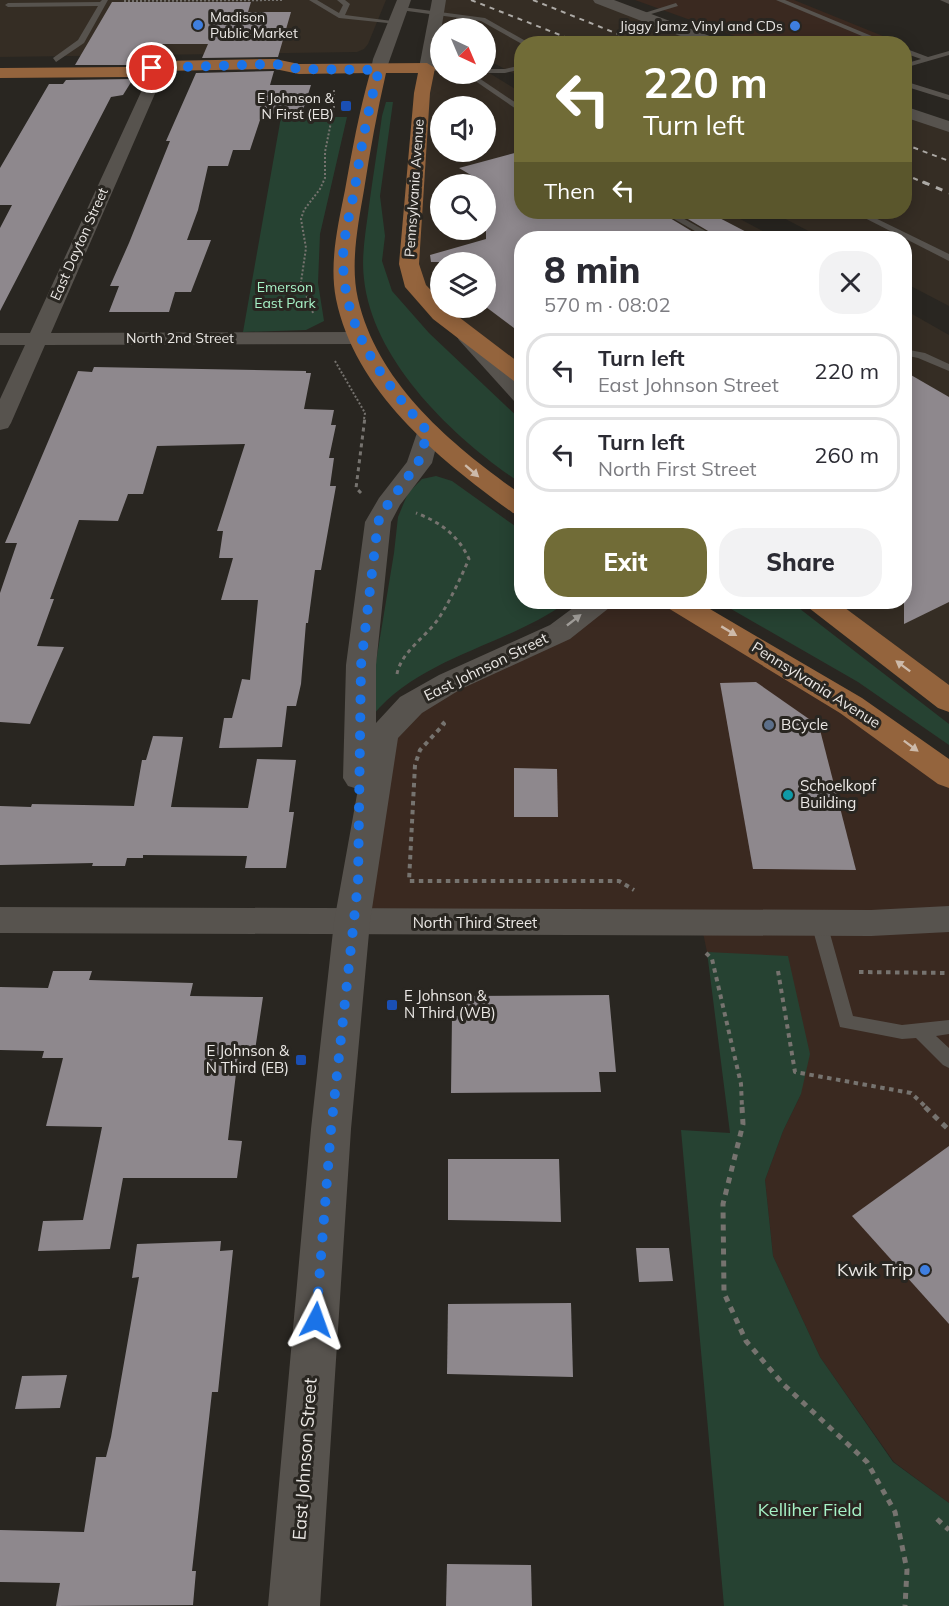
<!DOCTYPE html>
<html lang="en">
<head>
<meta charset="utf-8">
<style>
	body { margin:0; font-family:Mulish,sans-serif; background:#f2f2f3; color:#2b2b33; height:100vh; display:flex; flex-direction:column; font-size:22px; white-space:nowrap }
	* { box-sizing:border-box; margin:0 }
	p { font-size:20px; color:#7c7c81 }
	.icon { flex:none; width:33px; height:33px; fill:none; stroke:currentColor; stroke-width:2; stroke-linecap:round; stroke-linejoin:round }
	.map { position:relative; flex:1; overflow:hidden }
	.panel { position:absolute; left:514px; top:231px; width:398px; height:378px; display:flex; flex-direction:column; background:#fff; border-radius:24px; box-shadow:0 3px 15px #0003 }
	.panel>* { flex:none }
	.banner { position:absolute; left:514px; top:36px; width:398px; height:183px; border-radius:24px; box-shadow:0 3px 15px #0003; background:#716c37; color:#fff; overflow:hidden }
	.needle { width:39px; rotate:136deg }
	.buttons { position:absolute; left:430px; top:18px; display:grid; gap:12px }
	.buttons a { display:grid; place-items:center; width:66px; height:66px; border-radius:50%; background:#fff; box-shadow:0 3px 15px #0003; font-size:30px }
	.pin { position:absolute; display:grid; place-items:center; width:51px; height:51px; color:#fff; margin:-26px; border:3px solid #fff; border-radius:50%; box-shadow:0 2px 6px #0007 }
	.me { position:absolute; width:66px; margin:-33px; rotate:4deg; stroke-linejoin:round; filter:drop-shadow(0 0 4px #0008) }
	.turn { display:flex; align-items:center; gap:21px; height:126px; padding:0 30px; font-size:27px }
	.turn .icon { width:78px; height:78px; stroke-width:2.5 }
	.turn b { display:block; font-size:42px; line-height:51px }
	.then { display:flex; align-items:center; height:57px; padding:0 30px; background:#0003; gap:12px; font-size:22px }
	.round { display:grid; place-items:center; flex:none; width:63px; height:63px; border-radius:24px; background:#f2f2f3 }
	.overview { display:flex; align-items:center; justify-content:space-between; height:102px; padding:0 30px }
	h1 { font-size:36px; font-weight:800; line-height:45px }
	.cta { display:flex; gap:12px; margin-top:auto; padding:12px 30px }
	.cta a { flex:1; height:69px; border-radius:24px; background:#716c37; color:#fff; font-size:24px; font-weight:800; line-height:69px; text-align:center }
	.cta a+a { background:#f2f2f3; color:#2b2b33 }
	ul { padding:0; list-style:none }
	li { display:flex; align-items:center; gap:18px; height:75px; margin:0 12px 9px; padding:0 18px; border:3px solid #e1e1e2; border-radius:24px }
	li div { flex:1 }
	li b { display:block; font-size:22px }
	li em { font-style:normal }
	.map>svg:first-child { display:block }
	.commercial { fill:#3a2920 }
	.built { fill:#352d24; fill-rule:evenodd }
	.green { fill:#264232 }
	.building { fill:#8e888d }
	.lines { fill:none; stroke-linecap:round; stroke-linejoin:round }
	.path-far3 { stroke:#76736f; stroke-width:2; stroke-dasharray:2 2; stroke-linecap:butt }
	.path-far2 { stroke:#76736f; stroke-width:3; stroke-dasharray:4 4; stroke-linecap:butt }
	.path-far1 { stroke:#76736f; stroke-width:4; stroke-dasharray:4.5 4.5; stroke-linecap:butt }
	.path { stroke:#76736f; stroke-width:5; stroke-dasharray:6 6; stroke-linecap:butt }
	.lane { fill:#57534e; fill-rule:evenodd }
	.street { fill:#57534e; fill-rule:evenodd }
	.secondary { fill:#57534e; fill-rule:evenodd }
	.primary { fill:#94643d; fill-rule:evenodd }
	.rail-far1 { stroke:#adaaa6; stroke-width:2; stroke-dasharray:5 5; stroke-linecap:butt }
	.rail { stroke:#adaaa6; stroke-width:3; stroke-dasharray:7 7; stroke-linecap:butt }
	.oneway { fill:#cdbaaa }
	.oneway2 { fill:#a19e9a }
	.route { stroke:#1a73e8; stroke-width:10; stroke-dasharray:0 18 }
	.shop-dot { fill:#3f7fe0; stroke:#292621; stroke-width:2 }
	.transit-dot { fill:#1a4fb4; stroke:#292621; stroke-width:2 }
	.service-dot { fill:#5c6f8a; stroke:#292621; stroke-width:2 }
	.culture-dot { fill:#0f9aa8; stroke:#292621; stroke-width:2 }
	.labels { text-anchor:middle; stroke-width:6; stroke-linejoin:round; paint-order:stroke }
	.far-poi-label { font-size:14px; fill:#ebe8e5; stroke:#292621; text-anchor:end }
	.far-street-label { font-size:14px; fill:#ebe8e5; stroke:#292621 }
	.far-park-label { font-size:14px; fill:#a7f3c7; stroke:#292621 }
	.street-label { font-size:15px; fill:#ebe8e5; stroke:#292621 }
	.poi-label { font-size:15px; fill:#ebe8e5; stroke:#292621; text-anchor:start }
	.near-poi-label { font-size:18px; fill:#ebe8e5; stroke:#292621; text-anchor:end }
	.near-street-label { font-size:18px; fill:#ebe8e5; stroke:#292621 }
	.near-park-label { font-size:18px; fill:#a7f3c7; stroke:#292621 }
</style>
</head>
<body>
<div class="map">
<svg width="949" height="1606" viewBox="0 0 949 1606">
	<rect width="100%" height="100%" fill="#292621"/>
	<g class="commercial">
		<path d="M635 0H794L900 43H754Z"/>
		<path d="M599 602H678L837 696 949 776V1503L894 1462 820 1357 773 1256 765 1180 783 1131 801 1094 778 971 707 952 701 923 352 922 383 735 411 705 560 632Z"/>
	</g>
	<g class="built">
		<path d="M0 0H386L368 44 364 49 357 52 0 57Z"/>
		<path d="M439 0H600L717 43 522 44V78L486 59V28H441V34L434 31Z"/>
		<path d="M432 39 441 44V74H486V71L522 93V212H727L776 238H522V376L416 287ZM441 106H486V152H441ZM441 184H486V230H441ZM441 262H486V308H441Z"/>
		<path d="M905 111 949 127V306L905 283 904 238H822L772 212H904Z"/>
		<path d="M905 310 949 335V701L819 602H904Z"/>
	</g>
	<g class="green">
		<path d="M386 102H393L380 196 385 236 382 261 392 291 429 333 522 421V484C456 440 373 363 364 279 361 255 366 230 369 206 373 176 378 146 382 116Z"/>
		<path d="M281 117H347L320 234 318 283 324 321 306 330 243 332Z"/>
		<path d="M436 476 452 481 522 531V602H567C506 646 421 657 373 715L370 698 394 553 398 517 408 493 422 479Z"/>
		<path d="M719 602H791L949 724V745L858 682Z"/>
		<path d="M707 952 788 956 810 1054 801 1094 783 1131 765 1180 773 1256 820 1357 893 1462 949 1503V1606H724L681 1130 730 1133Z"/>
	</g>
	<g class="building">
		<path d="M112 2H251L248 12H291L278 57 202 58 208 44H152L142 62 129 65H75Z"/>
		<path d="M274 71 270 85H311L302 113 262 114 250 150H233L228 166H208L198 210 187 240H211L191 292H175L169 312H109L119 286H110L129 243 170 141H166L196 73Z"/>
		<path d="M133 79 123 95 111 97 0 311V228L12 205H0V168L49 84H63L66 80Z"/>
		<path d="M522 151V212H660L703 238H522V334L486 307V262H431L430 255 486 239V184L459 168Z"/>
		<path d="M676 212H708L758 238H720Z"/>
		<path d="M94 367 306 371V373H311L304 409 334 410 331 425H336L329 458H334L330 486H336L321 570H315L308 623H306L301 684 296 706H287L282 747 219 748 224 718H232L242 679 250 680 258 600H221L233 558H219L223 531H217L245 444 157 446 143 494H128L118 521 79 520 50 599H54L37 646 64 647 30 724 0 722V593L17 543H5L78 371 92 372Z"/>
		<path d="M904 371 949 397V602L904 624Z"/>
		<path d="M756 682 819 726 856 870 753 869 720 683Z"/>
		<path d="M153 736 183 737 171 807 248 808 257 759 296 760 289 812H294L286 868H245L247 856 143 855V858H127L125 866H92L93 863 0 865V806L31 807 32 804 134 806 142 760H146Z"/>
		<path d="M514 768 557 769 558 817H514Z"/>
		<path d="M53 971H92L89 980 193 983 190 996 263 997 254 1057H238L228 1140 242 1141 237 1178H123L110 1249 38 1251 43 1221 83 1220 102 1127 46 1126 63 1058H42L44 1051 0 1050V987L48 988Z"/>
		<path d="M609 995 616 1072H599L601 1092 451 1093 452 1016H466V996Z"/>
		<path d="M949 1146V1324L852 1216Z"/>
		<path d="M448 1159H559L561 1222 448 1220Z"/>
		<path d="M221 1241 220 1251 233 1250 218 1392H212L192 1571H196L193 1605 56 1606 60 1583 0 1582V1530L84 1532 96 1457H106L111 1437 139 1277 132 1278 137 1244Z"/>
		<path d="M636 1248H669L673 1281 639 1282Z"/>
		<path d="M571 1303 573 1377 447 1374 448 1304Z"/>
		<path d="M67 1375 60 1408 15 1409 22 1376Z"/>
		<path d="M447 1564 531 1565 532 1606H446Z"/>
	</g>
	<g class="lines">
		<g class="path-far3">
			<path d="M124 1 284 0"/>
			<path d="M313 313 301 282 306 248 301 219 304 210 320 189 325 178V152L334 107V90"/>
			<path d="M335 361 365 413 364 419"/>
		</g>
		<g class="path-far2">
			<path d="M361 493 356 488 365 417"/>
			<path d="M397 674C401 652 426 637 439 618 451 599 460 579 469 559 458 535 440 522 416 513"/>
		</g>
		<g class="path-far1">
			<path d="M442 722 444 724 420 750 415 765 409 881H619L634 890"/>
			<path d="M706 953 712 959 741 1084 742 1108"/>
			<path d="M778 971 795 1072 911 1093 927 1108"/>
			<path d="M859 972 949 973"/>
		</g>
		<g class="path">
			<path d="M742 1107 743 1124 723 1204 724 1293 746 1341 783 1384 867 1462 895 1512 907 1570 905 1606"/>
			<path d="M925 1107 949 1130"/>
			<path d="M937 1519 949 1530"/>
		</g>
		<g class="lane">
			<path d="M102 0H108L84 43 56 62 53 58 78 40 98 6 8 7 5 5 8 3 100 2Z"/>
			<path d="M309 0H317L339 13 343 5 337 0H345L350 4 345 15 400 22 397 24 339 18Z"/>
			<path d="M776 0H785L891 44H881Z"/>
			<path d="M940 0H949V4Z"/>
			<path d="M676 3 678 6 641 17 638 15Z"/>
			<path d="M402 7 485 18 531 44H522L481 21 400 10Z"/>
			<path d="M904 48 928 57 949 51V55L904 68V64L921 59 904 53Z"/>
			<path d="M522 65V69L505 73H486V69H505Z"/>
			<path d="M427 66 441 67V71L424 70Z"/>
			<path d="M465 74H473L522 107V113Z"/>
			<path d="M904 81 949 95V100L904 86Z"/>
			<path d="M662 212H672L718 238H707Z"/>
			<path d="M853 212H863L949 254V261Z"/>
			<path d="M904 349 925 353 949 364V371L918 358 904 355Z"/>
			<path d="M819 916 825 918 827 923 853 1016 902 1025 949 1020V1034L936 1036 949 1048V1068L943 1065 916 1038 902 1039 840 1027 811 923 813 918Z"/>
		</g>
		<g class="street">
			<path d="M160 62 167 66 51 333 360 332 367 334 370 338 367 342 360 344 45 345 11 423 8 428 0 430V399L25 345H0V333H30L153 66Z"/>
			<path d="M949 906V932L871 936 0 933V907L871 910Z"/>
		</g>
		<g class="secondary">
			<path d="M397 0H411L385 73H373L371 70 373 59Z"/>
			<path d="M432 0H446L435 68 427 73 419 68Z"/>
			<path d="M593 0H614L723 41 724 44H701L595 3Z"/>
			<path d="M904 106 949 121V132L904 117Z"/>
			<path d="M467 328 475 330 522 382V403L514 401 459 340 456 335 459 330Z"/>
			<path d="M428 425 437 427 440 432 432 463 400 505 391 522 376 665V723L400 697 439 675 550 625 581 602H613L609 608 570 639 461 689 422 713 398 738 370 922 351 1129 320 1606H268L311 1129 334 922 358 789 348 786 343 778 346 665 365 522 379 498 407 462 419 427Z"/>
		</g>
		<g class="primary">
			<path d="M275 59 299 64 427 63 435 68 430 93 419 264 426 285 441 301V308H447L522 365V383L514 381 433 319 405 287 399 264 414 93 418 73H386C377 112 370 151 364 190 358 225 350 264 358 299 378 385 453 446 522 495V515L513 513C440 460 355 392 336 299 329 263 338 225 345 190 352 151 359 112 370 73L299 74 275 69 160 71 129 77 0 78V68L129 67 160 61Z"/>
			<path d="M664 602H698L862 698 949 759V788L938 784 840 713 668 608Z"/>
			<path d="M805 602H837L949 685V712L938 708 809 608Z"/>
		</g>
		<g class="rail-far1">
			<path d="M471 0 583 44"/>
			<path d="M533 0 643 44"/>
			<path d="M904 144 949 161"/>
			<path d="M904 174 927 184"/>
		</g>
		<path class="rail" d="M923 182 949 193"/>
	</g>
	<defs><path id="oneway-solid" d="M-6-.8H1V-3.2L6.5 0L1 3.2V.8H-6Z" transform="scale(1.5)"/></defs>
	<g class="oneway">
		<use href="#oneway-solid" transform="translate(472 471) rotate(41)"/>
		<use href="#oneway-solid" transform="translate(729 631) rotate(31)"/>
		<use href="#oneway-solid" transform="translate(903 666) rotate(-143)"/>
		<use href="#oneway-solid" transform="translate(911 746) rotate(37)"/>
	</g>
	<use class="oneway2" href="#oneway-solid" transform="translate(574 620) rotate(-38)"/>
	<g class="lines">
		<path class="route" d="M152 68 275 64 299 69 379 70C368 109 361 148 355 187 351 210 343 236 343 260 344 332 383 380 428 432L418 463 388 504 378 522 361 665 358 883 331 1129 316 1320"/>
	</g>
	<g class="shop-dot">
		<circle cx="198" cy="25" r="6"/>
		<circle cx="795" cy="26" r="6"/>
		<circle cx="925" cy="1270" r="6"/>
	</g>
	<g class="transit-dot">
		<rect x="340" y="100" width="12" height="12" rx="3"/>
		<rect x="386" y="999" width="12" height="12" rx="3"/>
		<rect x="295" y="1054" width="12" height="12" rx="3"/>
	</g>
	<circle class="service-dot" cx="769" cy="725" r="6"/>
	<circle class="culture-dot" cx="788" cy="795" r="6"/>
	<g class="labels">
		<g class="far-poi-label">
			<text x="210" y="22" text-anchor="start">Madison<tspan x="210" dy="16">Public Market</tspan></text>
			<text x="783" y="31">Jiggy Jamz Vinyl and CDs</text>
			<text x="334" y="103">E Johnson &amp;<tspan x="334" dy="16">N First (EB)</tspan></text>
		</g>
		<g class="far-street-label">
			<text transform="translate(414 188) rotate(-86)" y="5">Pennsylvania Avenue</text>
			<text transform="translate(79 244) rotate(-66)" y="5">East Dayton Street</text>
			<text x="180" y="343">North 2nd Street</text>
		</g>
		<g class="far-park-label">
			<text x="285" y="292">Emerson<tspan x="285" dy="16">East Park</tspan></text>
		</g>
		<g class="street-label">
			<text transform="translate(486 667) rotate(-26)" y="5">East Johnson Street</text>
			<text transform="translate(816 685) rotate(32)" y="5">Pennsylvania Avenue</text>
			<text x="475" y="928">North Third Street</text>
		</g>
		<g class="poi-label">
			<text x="781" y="730">BCycle</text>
			<text x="800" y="791">Schoelkopf<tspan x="800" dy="17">Building</tspan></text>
			<text x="404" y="1001">E Johnson &amp;<tspan x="404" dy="17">N Third (WB)</tspan></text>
			<text x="289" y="1056" text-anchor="end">E Johnson &amp;<tspan x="289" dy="17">N Third (EB)</tspan></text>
		</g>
		<g class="near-poi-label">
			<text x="913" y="1276">Kwik Trip</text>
		</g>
		<g class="near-street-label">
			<text transform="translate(305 1459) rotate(-86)" y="6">East Johnson Street</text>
		</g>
		<g class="near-park-label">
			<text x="810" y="1516">Kelliher Field</text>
		</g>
	</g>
</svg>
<div class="buttons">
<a><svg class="needle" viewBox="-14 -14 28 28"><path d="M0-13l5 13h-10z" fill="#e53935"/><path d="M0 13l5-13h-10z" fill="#7c7c81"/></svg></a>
<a><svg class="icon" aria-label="sound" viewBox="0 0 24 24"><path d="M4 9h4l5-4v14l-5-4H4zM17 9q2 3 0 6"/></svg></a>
<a><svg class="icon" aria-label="search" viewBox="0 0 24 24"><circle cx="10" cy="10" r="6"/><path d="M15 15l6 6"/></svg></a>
<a><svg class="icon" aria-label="layers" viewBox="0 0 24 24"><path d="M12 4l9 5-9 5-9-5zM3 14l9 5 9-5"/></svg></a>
</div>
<div class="pin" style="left:152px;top:68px;background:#d93025"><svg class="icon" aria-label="arrive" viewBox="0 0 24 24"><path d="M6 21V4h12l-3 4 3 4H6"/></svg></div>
<svg class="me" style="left:316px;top:1320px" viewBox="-20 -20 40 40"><path d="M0-17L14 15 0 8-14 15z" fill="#1a73e8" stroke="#fff" stroke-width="4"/></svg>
<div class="banner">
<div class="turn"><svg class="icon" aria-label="left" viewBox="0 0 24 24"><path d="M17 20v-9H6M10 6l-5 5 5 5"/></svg><div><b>220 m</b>Turn left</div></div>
<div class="then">Then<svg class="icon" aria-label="left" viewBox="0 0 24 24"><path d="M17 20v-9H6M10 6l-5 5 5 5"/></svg></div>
</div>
<section class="panel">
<div class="overview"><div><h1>8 min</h1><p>570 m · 08:02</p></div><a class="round"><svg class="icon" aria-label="close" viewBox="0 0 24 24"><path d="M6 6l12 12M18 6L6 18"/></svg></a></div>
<ul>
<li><svg class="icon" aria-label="left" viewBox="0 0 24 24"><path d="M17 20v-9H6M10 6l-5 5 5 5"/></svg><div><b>Turn left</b><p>East Johnson Street</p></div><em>220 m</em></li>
<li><svg class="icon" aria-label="left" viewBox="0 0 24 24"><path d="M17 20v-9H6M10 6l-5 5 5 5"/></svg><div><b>Turn left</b><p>North First Street</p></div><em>260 m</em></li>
</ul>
<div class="cta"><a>Exit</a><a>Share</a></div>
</section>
</div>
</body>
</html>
